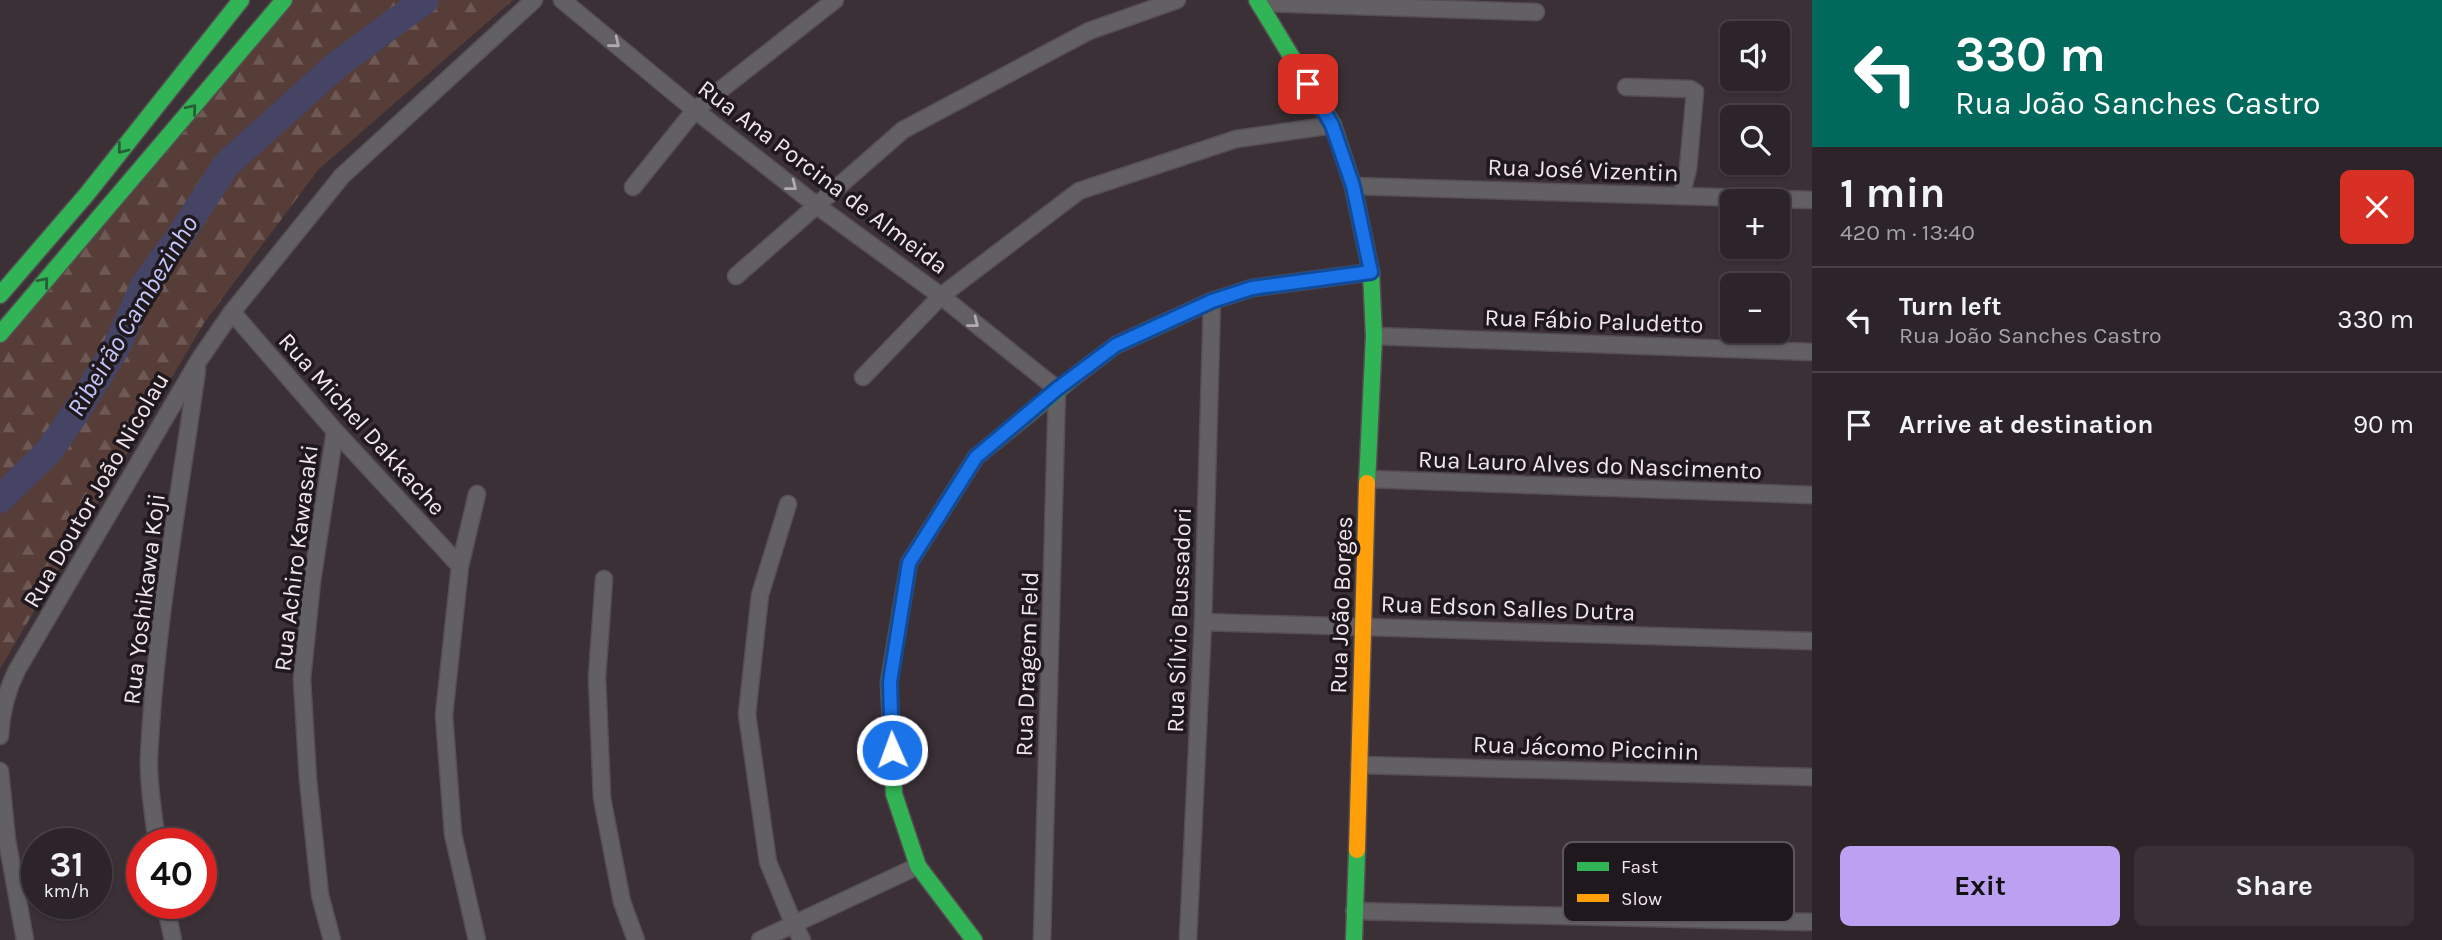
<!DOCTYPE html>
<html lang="en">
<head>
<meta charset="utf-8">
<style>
	body { margin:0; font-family:Karla,sans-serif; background:#383034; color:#f1f3f6; height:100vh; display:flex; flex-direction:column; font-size:26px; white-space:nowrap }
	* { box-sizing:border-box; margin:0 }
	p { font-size:23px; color:#a6a4a8 }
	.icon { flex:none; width:38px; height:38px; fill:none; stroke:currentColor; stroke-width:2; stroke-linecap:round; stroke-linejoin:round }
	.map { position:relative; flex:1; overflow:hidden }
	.details { display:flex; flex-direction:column; background:#2c2428; width:630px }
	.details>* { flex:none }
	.banner { background:#00695c; color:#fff; overflow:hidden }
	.buttons { position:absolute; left:1720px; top:21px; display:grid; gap:14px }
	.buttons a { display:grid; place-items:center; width:70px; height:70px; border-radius:10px; background:#2c2428; box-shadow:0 2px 5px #0004,0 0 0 2px #484145; font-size:35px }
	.speed { position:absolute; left:21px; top:828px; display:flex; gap:14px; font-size:35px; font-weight:700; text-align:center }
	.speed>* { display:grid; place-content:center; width:91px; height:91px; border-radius:50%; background:#2c2428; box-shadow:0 2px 5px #0004,0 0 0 2px #484145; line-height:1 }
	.speed small { font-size:18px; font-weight:400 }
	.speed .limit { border:10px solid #d22; background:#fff; color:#111 }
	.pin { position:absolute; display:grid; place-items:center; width:60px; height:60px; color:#fff; margin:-30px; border-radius:14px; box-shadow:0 4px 10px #0006 }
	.me { position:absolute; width:77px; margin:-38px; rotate:358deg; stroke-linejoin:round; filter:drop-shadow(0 0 5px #0008) }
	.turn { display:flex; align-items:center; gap:24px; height:147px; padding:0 28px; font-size:32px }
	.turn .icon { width:91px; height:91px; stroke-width:2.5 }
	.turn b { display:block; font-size:49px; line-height:60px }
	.round { display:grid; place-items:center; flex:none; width:74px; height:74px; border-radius:10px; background:#383034 }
	.headline { display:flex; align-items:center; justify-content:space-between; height:119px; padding:0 28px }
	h1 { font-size:42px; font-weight:700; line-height:52px }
	.button { display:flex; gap:14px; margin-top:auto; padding:14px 28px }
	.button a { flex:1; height:80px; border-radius:10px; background:#bca0f2; color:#111; font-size:28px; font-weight:700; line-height:80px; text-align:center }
	.button a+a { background:#383034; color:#f1f3f6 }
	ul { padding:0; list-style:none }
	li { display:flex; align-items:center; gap:21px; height:105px; padding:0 28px; border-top:2px solid #484145 }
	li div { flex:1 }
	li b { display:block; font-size:26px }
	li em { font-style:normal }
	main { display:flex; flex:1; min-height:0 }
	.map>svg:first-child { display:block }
	.forest { fill:url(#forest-firs) }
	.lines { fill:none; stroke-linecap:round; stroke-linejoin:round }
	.river { stroke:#454465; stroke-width:28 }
	.street-casing { stroke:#564e53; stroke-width:19 }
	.fast-casing { stroke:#564e53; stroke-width:19 }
	.slow-casing { stroke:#564e53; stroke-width:19 }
	.street { stroke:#626062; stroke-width:16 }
	.fast { stroke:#30b455; stroke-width:16 }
	.slow { stroke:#ff9f0a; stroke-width:16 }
	.oneway { stroke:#b1aaae }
	.oneway2 { stroke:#275e36 }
	.route-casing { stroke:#114b97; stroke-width:18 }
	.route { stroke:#1a73e8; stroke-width:12 }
	.labels { text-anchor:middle; stroke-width:7; stroke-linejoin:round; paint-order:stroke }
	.street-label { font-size:24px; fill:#f1e6ed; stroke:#1f181c }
	.water-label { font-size:26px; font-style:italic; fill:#c5c7fa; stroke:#1f181c }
	.key { fill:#1f181c; stroke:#5e565b; stroke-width:2 }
	.key-label { font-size:19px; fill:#f1e6ed }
</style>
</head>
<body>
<main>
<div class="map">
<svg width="1812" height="940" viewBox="0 0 1812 940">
	<defs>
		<pattern id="forest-firs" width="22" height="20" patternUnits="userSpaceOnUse" patternTransform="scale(1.75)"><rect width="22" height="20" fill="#563d38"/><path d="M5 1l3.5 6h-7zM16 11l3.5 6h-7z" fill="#6f5955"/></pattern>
	</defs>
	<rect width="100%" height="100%" fill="#3a3036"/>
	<path class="forest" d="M289 0H513L318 170 204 323 0 669V338Z"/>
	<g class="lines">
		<path class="river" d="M0 499 50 450 80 406 117 346 145 284 180 236 226 165 338 64 425 0"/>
		<defs>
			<g id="street">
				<path d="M562 0 695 110 816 205 941 296 1057 389 1042 940"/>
				<path d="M1259 3 1536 12"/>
				<path d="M1626 87 1690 89 1695 92 1688 169 1681 196"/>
				<path d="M1353 186 1812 200"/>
				<path d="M633 187 695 110 835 0"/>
				<path d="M736 276 903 130 1089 31 1177 0"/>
				<path d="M232 312 335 431 460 566"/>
				<path d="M1374 336 1812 352"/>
				<path d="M863 377 941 296 1079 191 1236 139 1333 125"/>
				<path d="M1367 479 1812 495"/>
				<path d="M788 504 760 595 747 714 768 862 794 925 802 940"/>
				<path d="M604 579 597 677 602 798 622 902 636 940"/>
				<path d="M1203 622 1812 641"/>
				<path d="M0 736C1 712 6 692 17 670L199 360 232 312 342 176 534 0"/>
				<path d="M1359 765 1812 777"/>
				<path d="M0 771 7 840 25 940"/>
				<path d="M157 844C154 816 148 786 149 758 155 628 179 499 197 370"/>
				<path d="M165 903 173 940"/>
				<path d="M1354 911 1812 922"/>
				<path d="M332 940 320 895 308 780 302 679 312 581 335 431"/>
				<path d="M477 940 453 834 444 715 460 566 477 494"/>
				<path d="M760 940 918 866"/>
				<path d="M1188 940 1203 622 1212 301"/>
			</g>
			<g id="fast">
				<path d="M1257 0 1333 125 1353 186 1371 272 1374 336 1367 483"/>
				<path d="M0 295 87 194 241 0"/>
				<path d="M0 334 284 0"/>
				<path d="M974 940 918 866 894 794 889 682 909 563 976 457 1079 373"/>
				<path d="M1354 940 1357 850"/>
			</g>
			<g id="slow">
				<path d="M1079 373 1116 345 1212 301 1252 288 1371 272"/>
				<path d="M1357 850 1367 483"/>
			</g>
		</defs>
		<use href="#street" class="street-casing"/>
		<use href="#fast" class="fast-casing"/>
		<use href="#slow" class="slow-casing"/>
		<use href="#street" class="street"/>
		<use href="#fast" class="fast"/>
		<use href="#slow" class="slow"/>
	</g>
	<defs><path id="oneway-chevron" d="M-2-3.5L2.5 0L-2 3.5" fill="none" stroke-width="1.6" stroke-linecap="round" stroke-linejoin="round" transform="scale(1.75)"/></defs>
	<g class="oneway">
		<use href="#oneway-chevron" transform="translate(615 43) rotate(39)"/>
		<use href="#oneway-chevron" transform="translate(792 186) rotate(38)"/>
		<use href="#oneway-chevron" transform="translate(974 323) rotate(38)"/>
	</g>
	<g class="oneway2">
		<use href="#oneway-chevron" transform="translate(192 109) rotate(-50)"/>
		<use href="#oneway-chevron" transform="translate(122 149) rotate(128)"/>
		<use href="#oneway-chevron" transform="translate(44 282) rotate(-50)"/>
	</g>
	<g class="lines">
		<defs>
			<path id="route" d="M892 750 890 682 909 563 976 457 1057 389 1116 345 1212 301 1252 288 1371 272 1353 186 1332 125 1308 84"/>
		</defs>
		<use href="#route" class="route-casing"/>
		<use href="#route" class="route"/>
	</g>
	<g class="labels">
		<g class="street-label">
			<text transform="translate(1583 170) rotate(2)" y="8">Rua José Vizentin</text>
			<text transform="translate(823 177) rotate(37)" y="8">Rua Ana Porcina de Almeida</text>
			<text transform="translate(1594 321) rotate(2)" y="8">Rua Fábio Paludetto</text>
			<text transform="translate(362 424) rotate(48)" y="8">Rua Michel Dakkache</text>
			<text transform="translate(1590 465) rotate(2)" y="8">Rua Lauro Alves do Nascimento</text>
			<text transform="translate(96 490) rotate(-60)" y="8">Rua Doutor João Nicolau</text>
			<text transform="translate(296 558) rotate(-83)" y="8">Rua Achiro Kawasaki</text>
			<text transform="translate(144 599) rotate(-83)" y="8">Rua Yoshikawa Koji</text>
			<text transform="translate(1341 605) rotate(-88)" y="8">Rua João Borges</text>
			<text transform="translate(1508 608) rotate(2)" y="8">Rua Edson Salles Dutra</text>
			<text transform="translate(1179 620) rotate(-88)" y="8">Rua Sílvio Bussadori</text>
			<text transform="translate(1027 664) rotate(-88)" y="8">Rua Dragem Feld</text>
			<text transform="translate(1586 748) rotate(2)" y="8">Rua Jácomo Piccinin</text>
		</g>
		<g class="water-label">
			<text transform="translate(132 316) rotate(-59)" y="9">Ribeirão Cambezinho</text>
		</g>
	</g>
	<rect x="1563" y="842" width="231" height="80" rx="10" class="key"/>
	<rect x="1577" y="862" width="32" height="9" fill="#30b455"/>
	<rect x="1577" y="894" width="32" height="8" fill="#ff9f0a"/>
	<g class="key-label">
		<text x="1621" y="873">Fast</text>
		<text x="1621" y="905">Slow</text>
	</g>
</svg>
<div class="buttons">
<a><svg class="icon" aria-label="sound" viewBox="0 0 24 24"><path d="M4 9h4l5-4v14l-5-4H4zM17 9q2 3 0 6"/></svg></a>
<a><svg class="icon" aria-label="search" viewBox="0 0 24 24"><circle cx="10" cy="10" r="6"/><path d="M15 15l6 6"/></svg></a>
<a>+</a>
<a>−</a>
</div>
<div class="speed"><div>31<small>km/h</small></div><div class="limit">40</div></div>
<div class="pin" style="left:1308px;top:84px;background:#d93025"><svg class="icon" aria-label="arrive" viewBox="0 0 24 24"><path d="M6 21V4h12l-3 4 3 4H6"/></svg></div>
<svg class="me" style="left:892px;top:750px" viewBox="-20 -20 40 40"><circle r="17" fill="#1a73e8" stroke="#fff" stroke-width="3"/><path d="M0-11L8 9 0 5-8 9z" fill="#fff"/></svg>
</div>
<section class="details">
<div class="banner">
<div class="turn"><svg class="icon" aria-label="left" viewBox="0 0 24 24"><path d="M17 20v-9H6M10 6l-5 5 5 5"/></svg><div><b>330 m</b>Rua João Sanches Castro</div></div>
</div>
<div class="headline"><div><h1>1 min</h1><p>420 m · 13:40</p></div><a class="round" style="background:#d93025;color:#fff"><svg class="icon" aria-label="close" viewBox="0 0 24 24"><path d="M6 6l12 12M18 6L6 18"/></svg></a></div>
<ul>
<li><svg class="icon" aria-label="left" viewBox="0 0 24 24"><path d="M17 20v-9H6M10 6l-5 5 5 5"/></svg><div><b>Turn left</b><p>Rua João Sanches Castro</p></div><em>330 m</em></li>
<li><svg class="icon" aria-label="arrive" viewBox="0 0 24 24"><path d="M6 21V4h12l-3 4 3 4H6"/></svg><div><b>Arrive at destination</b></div><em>90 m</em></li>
</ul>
<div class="button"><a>Exit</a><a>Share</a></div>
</section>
</main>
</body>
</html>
